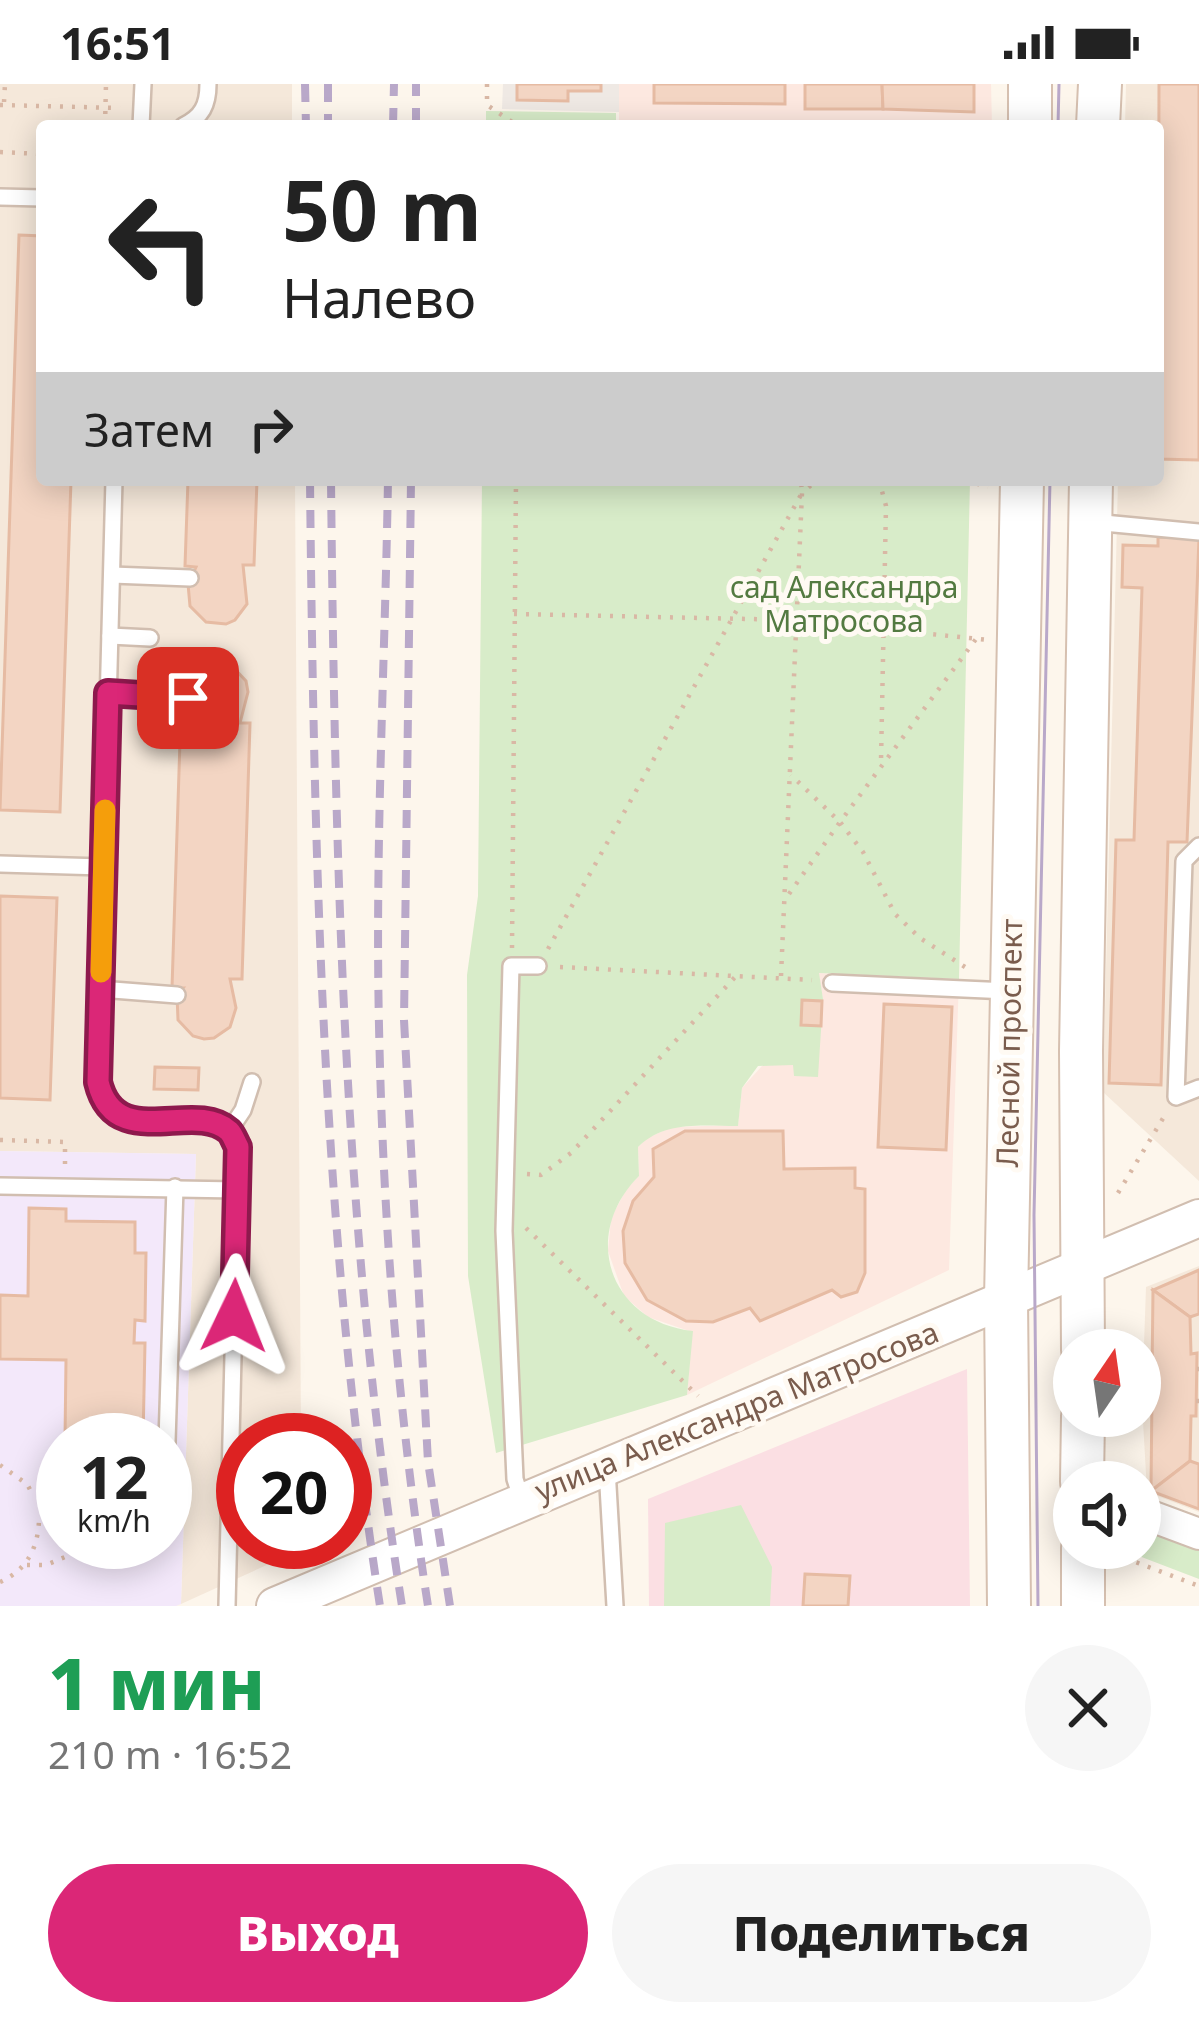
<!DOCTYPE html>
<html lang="ru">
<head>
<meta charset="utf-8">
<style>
	body { margin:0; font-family:"Noto Sans",sans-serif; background:#f6f6f6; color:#222; height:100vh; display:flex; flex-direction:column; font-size:45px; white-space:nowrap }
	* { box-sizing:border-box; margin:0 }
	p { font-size:39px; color:#767676 }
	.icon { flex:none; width:66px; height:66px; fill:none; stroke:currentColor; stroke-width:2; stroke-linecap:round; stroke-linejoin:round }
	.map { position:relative; height:1522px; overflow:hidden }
	.drawer { display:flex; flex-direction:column; background:#fff; flex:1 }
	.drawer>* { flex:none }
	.guide { position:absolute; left:36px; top:36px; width:1128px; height:366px; border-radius:12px; box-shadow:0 6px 30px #0003; background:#fff; color:#222; overflow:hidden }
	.needle { width:78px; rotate:13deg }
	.fabs { position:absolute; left:1053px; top:1245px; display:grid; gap:24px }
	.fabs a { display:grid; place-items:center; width:108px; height:108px; border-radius:50%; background:#fff; box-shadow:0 6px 30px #0003; font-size:60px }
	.speed { position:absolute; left:36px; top:1329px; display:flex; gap:24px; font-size:60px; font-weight:700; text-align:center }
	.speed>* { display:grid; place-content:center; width:156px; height:156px; border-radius:50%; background:#fff; box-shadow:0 6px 30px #0003; line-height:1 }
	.speed small { font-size:30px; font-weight:400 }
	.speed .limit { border:18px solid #d22; background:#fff; color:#111 }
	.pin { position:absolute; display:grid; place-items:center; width:102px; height:102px; color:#fff; margin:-51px; border-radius:24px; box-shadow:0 6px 18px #0006 }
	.me { position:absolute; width:132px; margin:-66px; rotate:2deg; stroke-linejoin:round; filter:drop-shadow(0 0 9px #0008) }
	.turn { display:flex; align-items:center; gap:42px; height:252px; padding:0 48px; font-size:54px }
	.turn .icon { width:156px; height:156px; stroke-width:2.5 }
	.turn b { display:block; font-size:84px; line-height:102px }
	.then { display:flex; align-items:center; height:114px; padding:0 48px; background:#0003; gap:24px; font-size:45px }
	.round { display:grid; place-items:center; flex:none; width:126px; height:126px; border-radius:63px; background:#f6f6f6 }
	.overview { display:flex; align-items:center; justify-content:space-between; height:204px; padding:0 48px }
	h1 { font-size:72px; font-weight:800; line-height:90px; color:#1e9e55 }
	.cta { display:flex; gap:24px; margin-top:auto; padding:24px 48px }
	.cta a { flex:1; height:138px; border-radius:72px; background:#db2777; color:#fff; font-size:48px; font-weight:800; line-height:138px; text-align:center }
	.cta a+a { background:#f6f6f6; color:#222 }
	.status { display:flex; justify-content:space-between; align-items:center; height:84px; padding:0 60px; background:#fff; direction:ltr }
	.status svg { height:33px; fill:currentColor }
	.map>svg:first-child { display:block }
	.residential { fill:#f5e8da }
	.commercial { fill:#fde8e0 }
	.industrial { fill:#efe9e4 }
	.education { fill:#f3e8fa; fill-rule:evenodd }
	.medical { fill:#fbdfe3 }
	.green { fill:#d8ecc9 }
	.building { fill:#f3d5c3; stroke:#e6bba3; stroke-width:3 }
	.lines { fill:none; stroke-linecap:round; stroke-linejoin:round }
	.service-casing { stroke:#d1beb0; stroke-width:20 }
	.minor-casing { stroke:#d1beb0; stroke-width:34 }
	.tertiary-casing { stroke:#d1beb0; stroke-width:40 }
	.secondary-casing { stroke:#d6c0b0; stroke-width:46 }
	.path { stroke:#d9b8a5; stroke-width:4.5; stroke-dasharray:3 9; stroke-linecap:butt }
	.service { stroke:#fff; stroke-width:15 }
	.minor { stroke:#fff; stroke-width:30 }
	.tertiary { stroke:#fff; stroke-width:36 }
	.secondary { stroke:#fff; stroke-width:42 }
	.tram { stroke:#b9a8c9; stroke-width:3 }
	.rail { stroke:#b9a8c9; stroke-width:8; stroke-dasharray:18 12; stroke-linecap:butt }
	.route-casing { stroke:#8e194d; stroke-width:30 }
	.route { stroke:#db2777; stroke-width:21 }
	.slow { stroke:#f59e0b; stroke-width:21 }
	.labels { text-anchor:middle; stroke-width:10; stroke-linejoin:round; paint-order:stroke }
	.park-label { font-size:30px; fill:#537a41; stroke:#fffaf3 }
	.street-label { font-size:30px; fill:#7a5c4d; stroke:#fffaf3 }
</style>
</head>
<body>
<div class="status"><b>16:51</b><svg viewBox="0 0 49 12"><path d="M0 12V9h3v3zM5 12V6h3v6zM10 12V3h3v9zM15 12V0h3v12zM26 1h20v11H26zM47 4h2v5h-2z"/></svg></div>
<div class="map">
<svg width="1199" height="1522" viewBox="0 0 1199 1522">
	<rect width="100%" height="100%" fill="#fdf6ec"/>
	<g class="residential">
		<path d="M0 0H292V42H42V396H295L301 1356H243V1458H302V1465L181 1520 196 1070 0 1067Z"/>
		<path d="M1126 0H1199V1097L1103 1008 1118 396H1158V42H1125Z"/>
		<path d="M1199 1182V1428L1147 1408 1142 1319 1146 1203Z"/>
	</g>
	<g class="commercial">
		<path d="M619 0H991L992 42H619Z"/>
		<path d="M818 889 959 895 949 1186 687 1311 692 1248 648 1233 624 1212 608 1167 611 1134 627 1104 639 1092 638 1063 647 1054 672 1043 738 1041 742 1004 823 915Z"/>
	</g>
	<path class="industrial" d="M503 0H619V28L502 25Z"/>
	<path class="education" d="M0 1067 196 1070 181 1520 176 1522H0ZM63 1356H165V1458H63Z"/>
	<path class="medical" d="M967 1285 970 1522H649L648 1415Z"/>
	<g class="green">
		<path d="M486 27 616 29V42H486Z"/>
		<path d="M482 396H970L959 895 819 889 823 915 818 993 794 992 793 981 758 982 742 1004 738 1042C703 1042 665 1036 638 1063L639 1092C580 1151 609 1238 693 1247L687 1311 496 1369 468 1192 467 891 478 812Z"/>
		<path d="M741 1421 772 1483 770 1522H664L665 1439Z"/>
		<path d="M1140 1445 1199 1467V1495L1118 1464H1140Z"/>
	</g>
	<g class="building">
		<path d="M517 0H601V7H568V17L517 16Z"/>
		<path d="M654 0H785V20L654 19Z"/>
		<path d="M805 0H882L883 25H805Z"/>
		<path d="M882 0H974V28L883 25Z"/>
		<path d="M1159 0H1199V376L1158 375Z"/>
		<path d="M19 151 42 152V396H71L60 728 0 726Z"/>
		<path d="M188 396H257L254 481H243L247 520 235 536 226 540 206 538 190 522 188 500 196 483 185 482Z"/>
		<path d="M1158 453 1199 454 1187 758H1168L1161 1001 1109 999 1116 756H1134L1142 504 1122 503 1123 461 1158 462Z"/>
		<path d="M220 578 231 581 246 597 248 608 240 639H250L242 895H230L236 924 230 943 214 954 204 955 193 952 178 936 177 911 183 904H172L181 626H192L187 607 194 589 201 583Z"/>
		<path d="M0 812 57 814 50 1016 0 1014Z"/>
		<path d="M802 916 822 917 821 942 801 941Z"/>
		<path d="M884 920 952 923 946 1066 878 1063Z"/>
		<path d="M155 983 199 984 198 1006 154 1005Z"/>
		<path d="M685 1047H783L784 1085 855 1084V1104L865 1105V1189L857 1208 841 1213 832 1206 760 1237 750 1224 713 1238 686 1237 647 1216 625 1179 623 1147 633 1117 654 1093 653 1065Z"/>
		<path d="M29 1124 66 1125V1137L135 1138V1169H146L145 1237 135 1236 134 1259H145L143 1356H65L66 1276 0 1275V1211L28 1212Z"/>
		<path d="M1199 1186V1230L1190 1233 1153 1206Z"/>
		<path d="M1153 1206 1190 1233 1191 1270 1197 1269 1196 1332H1191L1190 1377 1151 1407 1152 1309 1144 1300 1152 1292Z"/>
		<path d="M1190 1377 1199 1380V1425L1151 1407Z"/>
		<path d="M805 1490 850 1492 848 1522H803Z"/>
	</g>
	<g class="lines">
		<defs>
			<g id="service">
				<path d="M141 42 143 0"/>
				<path d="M183 42C202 33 208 21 208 0"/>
				<path d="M0 113 42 114"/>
				<path d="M114 396 98 998C114 1069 194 1015 229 1047 233 1051 235 1058 238 1063L227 1522"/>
				<path d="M1093 438 1199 448"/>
				<path d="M112 491 190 494"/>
				<path d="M110 552 150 554"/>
				<path d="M108 609 187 613"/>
				<path d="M1199 762 1184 777 1176 1013 1199 1004"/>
				<path d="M0 780 103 783"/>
				<path d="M832 899 1008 907"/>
				<path d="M100 905 177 911"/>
				<path d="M229 1047 243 1026 252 998"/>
				<path d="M0 1102 237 1106"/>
				<path d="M607 1385 615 1522"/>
				<path d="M522 1417 515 1395 504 1147 511 882H538"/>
				<path d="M54 1418H63"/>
				<path d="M165 1421 175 1103"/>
			</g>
			<path id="minor" d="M1140 1428 1199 1450"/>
			<path id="tertiary" d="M275 1522 1199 1134"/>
			<g id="secondary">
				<path d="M1030 0V42"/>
				<path d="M1098 42 1100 0"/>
				<path d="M1083 1266 1081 967 1091 396"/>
				<path d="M1082 1398 1083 1332"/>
				<path d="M1083 1464V1522"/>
				<path d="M1009 1522 1006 1216 1022 396"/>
			</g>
		</defs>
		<use href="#service" class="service-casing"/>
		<use href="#minor" class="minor-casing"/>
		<use href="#tertiary" class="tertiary-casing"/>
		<use href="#secondary" class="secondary-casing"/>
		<g class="path">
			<path d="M487 0V21L518 42"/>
			<path d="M4 18 5 0"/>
			<path d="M0 21 120 24"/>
			<path d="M105 42 106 0"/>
			<path d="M0 68 42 70"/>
			<path d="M879 396 886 422 881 677"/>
			<path d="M965 396 988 403"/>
			<path d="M514 530 795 536 988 556"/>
			<path d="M789 810 840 738 791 691"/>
			<path d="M512 864 516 396"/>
			<path d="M548 865 802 409 801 396"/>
			<path d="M560 883 812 896"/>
			<path d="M965 883 920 854 895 830 863 768 840 738 976 555"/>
			<path d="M781 892 802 409 817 396"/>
			<path d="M0 1056 65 1058V1083"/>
			<path d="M527 1090 541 1091 571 1069 737 891"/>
			<path d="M1118 1109 1165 1031"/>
			<path d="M526 1144 698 1312"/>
			<path d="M1140 1285H1153"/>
			<path d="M1197 1285H1199"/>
			<path d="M1196 1317H1199"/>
			<path d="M1140 1318H1152"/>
			<path d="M0 1381 27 1400 34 1413"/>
			<path d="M1114 1470 1199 1502"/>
			<path d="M27 1481H46L101 1458"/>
			<path d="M0 1498C27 1486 38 1464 39 1436"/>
		</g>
		<use href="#service" class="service"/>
		<use href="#minor" class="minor"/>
		<use href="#tertiary" class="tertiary"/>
		<use href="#secondary" class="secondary"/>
		<g class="tram">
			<path d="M1058 42 1059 0"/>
			<path d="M1038 1522 1034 1131 1050 396"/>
		</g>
		<g class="rail">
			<path d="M305 0 306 42"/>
			<path d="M328 0V42"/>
			<path d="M393 42 394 0"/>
			<path d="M416 42V0"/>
			<path d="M310 396C314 772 322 1150 380 1522"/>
			<path d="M331 396C335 772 343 1150 402 1522"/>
			<path d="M388 396C385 578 375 760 379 942 383 1137 398 1330 428 1522"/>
			<path d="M411 396 404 936 428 1378 450 1522"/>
		</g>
	</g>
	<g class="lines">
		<defs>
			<path id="route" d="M188 614 108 609 98 998C115 1070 194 1015 229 1047 233 1051 235 1058 238 1063L234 1232"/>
		</defs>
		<use href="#route" class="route-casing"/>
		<use href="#route" class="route"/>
		<path class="slow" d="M101 888 105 726"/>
	</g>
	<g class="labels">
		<g class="park-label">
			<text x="844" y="514">cад Александра<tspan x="844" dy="34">Матросова</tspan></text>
		</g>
		<g class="street-label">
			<text transform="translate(1010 959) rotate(-89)" y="10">Лесной проспект</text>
			<text transform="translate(737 1328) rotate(-22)" y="10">улица Александра Матросова</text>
		</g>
	</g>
</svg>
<div class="fabs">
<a><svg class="needle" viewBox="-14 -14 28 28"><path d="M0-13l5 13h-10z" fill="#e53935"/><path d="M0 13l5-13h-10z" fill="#767676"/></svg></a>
<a><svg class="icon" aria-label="sound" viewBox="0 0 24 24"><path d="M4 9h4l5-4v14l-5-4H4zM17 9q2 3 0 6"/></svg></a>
</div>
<div class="speed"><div>12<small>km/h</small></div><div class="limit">20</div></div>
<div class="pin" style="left:188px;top:614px;background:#d93025"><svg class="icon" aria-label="arrive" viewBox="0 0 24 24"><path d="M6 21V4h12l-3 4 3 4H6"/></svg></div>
<svg class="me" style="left:234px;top:1232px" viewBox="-20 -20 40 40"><path d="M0-17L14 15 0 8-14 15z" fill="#db2777" stroke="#fff" stroke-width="4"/></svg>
<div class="guide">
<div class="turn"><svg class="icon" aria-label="left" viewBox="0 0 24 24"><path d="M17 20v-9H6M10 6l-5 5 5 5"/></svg><div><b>50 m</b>Налево</div></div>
<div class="then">Затем<svg class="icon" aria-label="right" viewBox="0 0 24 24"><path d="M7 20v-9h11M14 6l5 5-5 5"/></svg></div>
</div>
</div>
<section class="drawer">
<div class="overview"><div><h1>1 мин</h1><p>210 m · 16:52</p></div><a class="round"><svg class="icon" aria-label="close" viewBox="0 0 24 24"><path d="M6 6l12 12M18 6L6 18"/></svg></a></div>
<div class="cta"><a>Выход</a><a>Поделиться</a></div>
</section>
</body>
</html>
